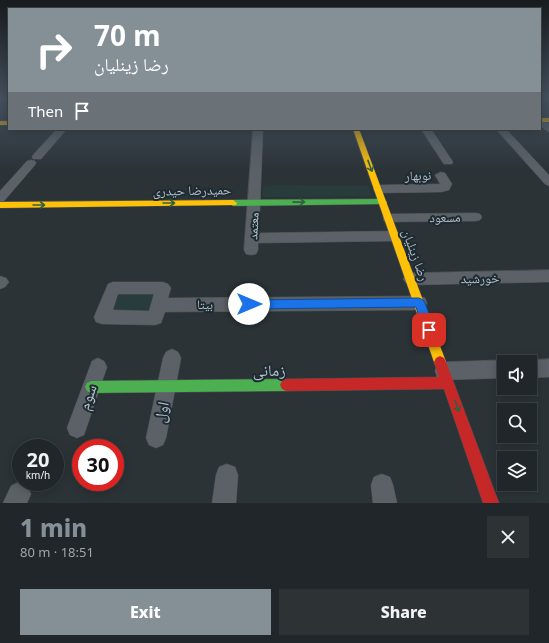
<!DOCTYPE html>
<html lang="en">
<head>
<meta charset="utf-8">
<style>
	body { margin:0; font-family:"Noto Sans","Noto Naskh Arabic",sans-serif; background:#2d3235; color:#f1f3f6; height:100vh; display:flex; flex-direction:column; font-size:15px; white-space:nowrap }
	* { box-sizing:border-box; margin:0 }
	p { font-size:13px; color:#a2a5a8 }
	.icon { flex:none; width:22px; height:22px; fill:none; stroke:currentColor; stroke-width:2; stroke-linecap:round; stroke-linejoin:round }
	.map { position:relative; height:503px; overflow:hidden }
	.details { display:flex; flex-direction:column; background:#202629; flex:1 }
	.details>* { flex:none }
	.top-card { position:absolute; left:8px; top:8px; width:533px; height:122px; border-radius:0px; box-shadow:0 2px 10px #0003,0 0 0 1px #3d4346; background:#858f96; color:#fff; overflow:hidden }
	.controls { position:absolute; left:497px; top:355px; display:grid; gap:8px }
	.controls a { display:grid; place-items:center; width:40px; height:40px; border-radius:0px; background:#202629; box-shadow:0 2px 10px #0003,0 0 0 1px #3d4346; font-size:20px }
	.speed { position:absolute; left:12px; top:439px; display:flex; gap:8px; font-size:20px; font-weight:700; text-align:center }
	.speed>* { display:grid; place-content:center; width:52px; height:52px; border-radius:50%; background:#202629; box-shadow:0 2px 10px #0003,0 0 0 1px #3d4346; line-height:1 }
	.speed small { font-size:10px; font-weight:400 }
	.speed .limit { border:6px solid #d22; background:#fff; color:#111 }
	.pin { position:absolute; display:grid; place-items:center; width:34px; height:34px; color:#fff; margin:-17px; border-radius:8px; box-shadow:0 2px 6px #0006 }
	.me { position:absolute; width:44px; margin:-22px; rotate:90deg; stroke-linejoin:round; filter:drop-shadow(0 0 3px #0008) }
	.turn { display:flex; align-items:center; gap:14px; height:84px; padding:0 20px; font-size:18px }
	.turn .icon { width:52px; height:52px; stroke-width:2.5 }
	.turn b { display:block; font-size:28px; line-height:34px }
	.then { display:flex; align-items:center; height:38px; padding:0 20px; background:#0003; gap:8px; font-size:15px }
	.round { display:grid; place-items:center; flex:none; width:42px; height:42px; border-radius:0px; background:#2d3235 }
	.headline { display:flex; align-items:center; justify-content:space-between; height:68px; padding:0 20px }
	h1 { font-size:24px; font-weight:800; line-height:30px; color:#858f96 }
	.button { display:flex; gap:8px; margin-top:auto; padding:8px 20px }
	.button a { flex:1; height:46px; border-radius:0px; background:#858f96; color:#fff; font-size:16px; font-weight:800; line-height:46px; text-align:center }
	.button a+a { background:#2d3235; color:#f1f3f6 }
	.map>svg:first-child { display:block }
	.green { fill:#283d3b }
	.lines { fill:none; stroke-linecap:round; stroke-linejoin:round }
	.street-casing { stroke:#495054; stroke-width:1 }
	.fast-casing { stroke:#495054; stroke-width:1 }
	.slow-casing { stroke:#495054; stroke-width:1 }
	.jam-casing { stroke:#495054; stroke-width:1 }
	.street { fill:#5b6166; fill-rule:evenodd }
	.fast { fill:#4caf50; fill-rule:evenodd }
	.slow { fill:#ffc107; fill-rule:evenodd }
	.jam { fill:#c62828; fill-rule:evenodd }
	.oneway { stroke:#30603f }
	.route { fill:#1a73e8; stroke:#114b97 }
	.labels { text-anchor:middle; stroke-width:4; stroke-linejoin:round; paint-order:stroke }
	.street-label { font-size:13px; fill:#b5c1c9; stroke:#1e2b33 }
	.near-street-label { font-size:16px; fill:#b5c1c9; stroke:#1e2b33 }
</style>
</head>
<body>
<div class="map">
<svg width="549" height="503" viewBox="0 0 549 503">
	<rect width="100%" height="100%" fill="#2b3337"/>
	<g class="green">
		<path d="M275 185 369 186 372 196 263 197V187Z"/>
		<path d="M117 293H155L149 314 109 313Z"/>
	</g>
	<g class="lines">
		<defs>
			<g id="street">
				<path d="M540 118 549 124V132L540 126Z"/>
				<path d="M57 129H67L41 159H33L32 157 33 155Z"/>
				<path d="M253 129H263L259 233 395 231 400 233 402 236 400 239 395 241 258 243V250L256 254 251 255 246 254 244 250Z"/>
				<path d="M421 129H431L453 162 452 164H444Z"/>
				<path d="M496 129H506L549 175V186L545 184Z"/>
				<path d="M31 160 35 161 36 163 35 165 4 201 0 202V191L27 161Z"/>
				<path d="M441 172 445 173 452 184 449 190 441 192 379 193 375 192 373 189 375 186 379 185 440 184 435 175Z"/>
				<path d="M476 213 480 214 482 217 480 220 476 221 389 222 384 221 383 218 384 215 389 214Z"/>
				<path d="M549 270V282L411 285 406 283 403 279 406 275 411 273Z"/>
				<path d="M0 276 6 278 9 282 5 287 0 289Z"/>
				<path d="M113 282H163L168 284 171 288 168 298 419 296 425 298 427 303 425 308 419 310 165 312 161 323 155 325 102 324 96 322 94 317 108 284ZM118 294H154L149 311 113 310Z"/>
				<path d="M172 349 178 352 181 358 166 438 163 445 156 448 149 445 146 438 163 358 166 352Z"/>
				<path d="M98 358 104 361 107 367 84 435 77 438 70 435 67 428 92 361Z"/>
				<path d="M549 359V377L530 378V362H525L530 360Z"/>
				<path d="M504 360 509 362H504V378L444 380 437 377 435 371 437 365 444 362Z"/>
				<path d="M227 464 235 467 238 475 236 503H212L216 475 219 467Z"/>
				<path d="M382 474 390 477 393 485 397 503H373L371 485 374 477Z"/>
				<path d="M19 482 27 486 31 494 27 503H3L11 486Z"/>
			</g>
			<g id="fast">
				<path d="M383 199 387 202 386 204 233 206 229 203 233 200Z"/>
				<path d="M286 379 290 381 292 385 290 389 286 391 91 393 87 391 85 387 87 383 91 381Z"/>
			</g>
			<g id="slow">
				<rect x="540" y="118" width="9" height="4"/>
				<rect x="0" y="121" width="9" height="4"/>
				<path d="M353 129H359L446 362 444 366 440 368 436 366 434 362Z"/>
				<path d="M233 200 237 203 236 205 0 208V202Z"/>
			</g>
			<path id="jam" d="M440 356 444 358 446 362 499 503H483L444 389 286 391 282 389 280 385 282 381 286 379 439 377 434 362 436 358Z"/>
		</defs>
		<use href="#street" class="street-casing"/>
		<use href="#fast" class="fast-casing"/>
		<use href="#slow" class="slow-casing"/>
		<use href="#jam" class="jam-casing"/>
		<use href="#street" class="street"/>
		<use href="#fast" class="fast"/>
		<use href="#slow" class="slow"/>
		<use href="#jam" class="jam"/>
	</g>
	<defs><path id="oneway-shaft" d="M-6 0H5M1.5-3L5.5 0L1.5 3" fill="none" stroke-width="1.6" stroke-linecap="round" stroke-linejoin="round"/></defs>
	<g class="oneway">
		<use href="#oneway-shaft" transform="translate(370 166) rotate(70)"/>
		<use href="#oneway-shaft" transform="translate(299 202) rotate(-1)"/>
		<use href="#oneway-shaft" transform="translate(169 203)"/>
		<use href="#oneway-shaft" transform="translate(39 205)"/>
		<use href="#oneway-shaft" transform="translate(457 406) rotate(70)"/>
	</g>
	<linearGradient id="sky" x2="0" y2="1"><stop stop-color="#181c1e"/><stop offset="0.58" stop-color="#44505e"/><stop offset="1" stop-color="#44505e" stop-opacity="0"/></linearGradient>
	<rect width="549" height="170" fill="url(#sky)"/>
	<path class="route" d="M419 298 423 300 425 303 435 330 433 334 429 335 425 334 416 307 249 309 246 307 244 304 246 301 249 300Z"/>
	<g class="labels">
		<g class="street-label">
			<text transform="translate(418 175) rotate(-1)" y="5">نوبهار</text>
			<text transform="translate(192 190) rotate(-1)" y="5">حمیدرضا حیدری</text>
			<text transform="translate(445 217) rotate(-1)" y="5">مسعود</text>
			<text transform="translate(253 226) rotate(-87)" y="5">معتمد</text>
			<text transform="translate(416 255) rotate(70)" y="5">رضا زینلیان</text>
			<text transform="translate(480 278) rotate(-1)" y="5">خورشید</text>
			<text x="205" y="309">بیتا</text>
		</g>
		<g class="near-street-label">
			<text transform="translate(269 370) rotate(-1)" y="6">زمانی</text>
			<text transform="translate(87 397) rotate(-71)" y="6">سوم</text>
			<text transform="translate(161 412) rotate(-78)" y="6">اول</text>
		</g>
	</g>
</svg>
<div class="controls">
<a><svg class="icon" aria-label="sound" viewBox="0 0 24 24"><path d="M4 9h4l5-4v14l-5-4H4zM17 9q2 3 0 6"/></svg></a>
<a><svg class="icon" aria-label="search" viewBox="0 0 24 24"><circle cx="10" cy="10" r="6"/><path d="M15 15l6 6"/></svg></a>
<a><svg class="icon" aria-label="layers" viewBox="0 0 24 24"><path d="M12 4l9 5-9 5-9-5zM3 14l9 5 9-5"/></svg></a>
</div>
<div class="speed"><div>20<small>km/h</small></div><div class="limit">30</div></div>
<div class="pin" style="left:429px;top:330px;background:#d93025"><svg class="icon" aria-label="arrive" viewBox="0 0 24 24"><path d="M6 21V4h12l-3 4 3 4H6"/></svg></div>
<svg class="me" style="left:249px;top:304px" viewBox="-20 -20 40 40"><circle r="19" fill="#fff"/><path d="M0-13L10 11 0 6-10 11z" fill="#1a73e8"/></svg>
<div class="top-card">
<div class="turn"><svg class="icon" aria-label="right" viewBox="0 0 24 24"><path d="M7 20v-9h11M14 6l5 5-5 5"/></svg><div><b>70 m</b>رضا زینلیان</div></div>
<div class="then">Then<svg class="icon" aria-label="arrive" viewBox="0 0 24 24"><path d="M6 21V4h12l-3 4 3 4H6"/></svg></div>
</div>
</div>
<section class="details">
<div class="headline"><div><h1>1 min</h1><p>80 m · 18:51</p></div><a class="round"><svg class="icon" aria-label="close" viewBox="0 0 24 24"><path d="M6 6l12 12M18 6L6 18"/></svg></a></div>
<div class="button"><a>Exit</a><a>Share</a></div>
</section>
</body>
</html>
